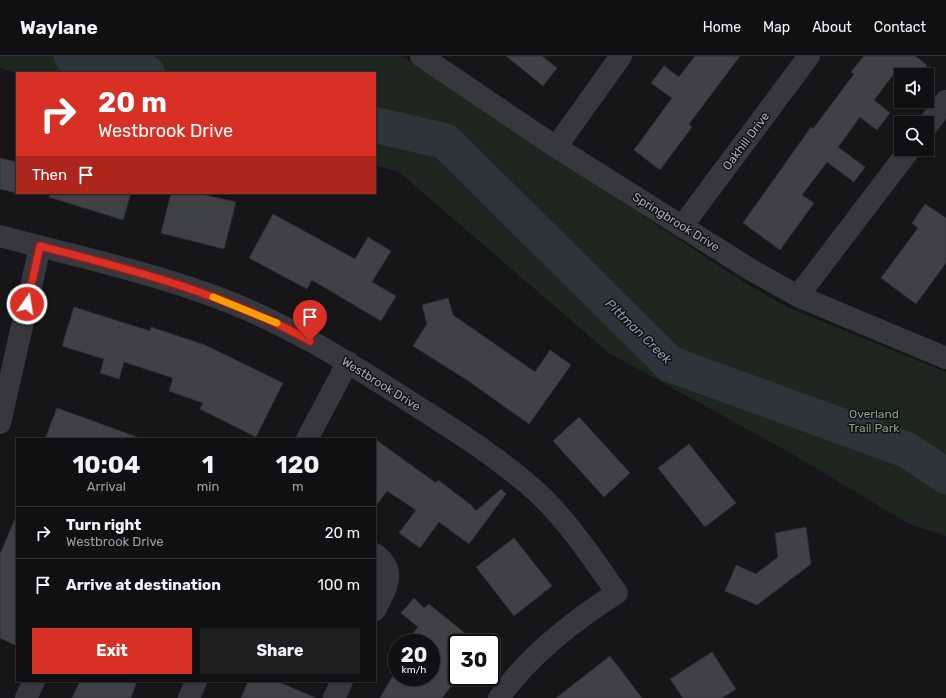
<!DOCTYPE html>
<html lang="en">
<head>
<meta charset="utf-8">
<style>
	body { margin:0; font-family:Rubik,sans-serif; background:#1e1e20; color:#f1f3f6; height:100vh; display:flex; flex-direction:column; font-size:15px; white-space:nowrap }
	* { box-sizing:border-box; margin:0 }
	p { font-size:13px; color:#9c9d9f }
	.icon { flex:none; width:22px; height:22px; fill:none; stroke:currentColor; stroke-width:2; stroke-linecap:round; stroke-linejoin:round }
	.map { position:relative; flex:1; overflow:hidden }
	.sheet { position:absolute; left:16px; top:382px; width:360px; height:244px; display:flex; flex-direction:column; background:#101012; border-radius:0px; box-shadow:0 1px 3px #0004,0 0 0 1px #303032 }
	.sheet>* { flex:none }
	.hud { position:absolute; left:16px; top:16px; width:360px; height:122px; border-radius:0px; box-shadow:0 1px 3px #0004,0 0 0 1px #303032; background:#d93025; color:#fff; overflow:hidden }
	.fabs { position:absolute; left:894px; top:12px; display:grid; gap:8px }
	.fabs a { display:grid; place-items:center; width:40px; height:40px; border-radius:0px; background:#101012; box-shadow:0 1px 3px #0004,0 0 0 1px #303032; font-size:20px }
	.speed { position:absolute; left:388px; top:578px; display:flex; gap:8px; font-size:20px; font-weight:700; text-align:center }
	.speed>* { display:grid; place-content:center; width:52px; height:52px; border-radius:50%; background:#101012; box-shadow:0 1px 3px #0004,0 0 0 1px #303032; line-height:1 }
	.speed small { font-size:10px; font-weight:400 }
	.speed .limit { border:2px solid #111; border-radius:6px; background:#fff; color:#111 }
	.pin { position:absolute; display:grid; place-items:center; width:34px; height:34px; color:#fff; margin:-41px -17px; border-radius:50% 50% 50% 0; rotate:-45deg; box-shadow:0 0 4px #0007 }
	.pin .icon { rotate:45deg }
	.me { position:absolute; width:44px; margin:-22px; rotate:13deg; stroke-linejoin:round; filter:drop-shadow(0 0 3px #0008) }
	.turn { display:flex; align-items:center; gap:14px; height:84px; padding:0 16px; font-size:18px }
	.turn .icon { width:52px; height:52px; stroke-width:2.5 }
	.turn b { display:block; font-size:28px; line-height:34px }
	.then { display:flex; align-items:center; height:38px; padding:0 16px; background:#0003; gap:8px; font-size:15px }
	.eta { display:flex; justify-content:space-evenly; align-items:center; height:68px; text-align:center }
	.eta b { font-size:24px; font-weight:700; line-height:28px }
	.action { display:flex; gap:8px; margin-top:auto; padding:8px 16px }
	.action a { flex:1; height:46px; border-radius:0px; background:#d93025; color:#fff; font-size:16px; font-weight:700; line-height:46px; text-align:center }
	.action a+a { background:#1e1e20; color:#f1f3f6 }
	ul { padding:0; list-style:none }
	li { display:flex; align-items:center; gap:12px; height:52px; padding:0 16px; border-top:1px solid #303032 }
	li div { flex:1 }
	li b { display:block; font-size:15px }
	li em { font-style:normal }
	header { display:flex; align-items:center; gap:24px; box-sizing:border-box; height:56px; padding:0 20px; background:#101012; border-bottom:1px solid #303032 }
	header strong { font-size:19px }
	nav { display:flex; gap:22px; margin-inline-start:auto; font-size:14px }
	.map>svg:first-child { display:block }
	.green { fill:#1e261f }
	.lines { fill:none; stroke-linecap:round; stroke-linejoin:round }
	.river { stroke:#2c353c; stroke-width:36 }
	.building { fill:#404145; stroke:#303034 }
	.minor { stroke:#37383d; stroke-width:22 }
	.route-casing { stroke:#8d1f18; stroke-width:10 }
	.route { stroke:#d93025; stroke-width:7 }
	.slow { stroke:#f59e0b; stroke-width:7 }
	.labels { text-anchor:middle; stroke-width:3; stroke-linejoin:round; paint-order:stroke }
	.street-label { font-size:12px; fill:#a8adb8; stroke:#111113 }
	.park-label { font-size:12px; fill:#7fa381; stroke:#111113 }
	.water-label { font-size:13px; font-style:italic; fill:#7f9bb3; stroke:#111113 }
</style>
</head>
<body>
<header>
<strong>Waylane</strong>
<nav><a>Home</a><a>Map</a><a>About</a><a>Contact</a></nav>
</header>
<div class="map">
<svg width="946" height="642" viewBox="0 0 946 642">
	<rect width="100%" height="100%" fill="#161618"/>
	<path class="green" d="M0 0H402L745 227 789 252 946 316V480L909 468 794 399 609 297 399 116 375 109V17H18L0 12Z"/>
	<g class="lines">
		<g class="river">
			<path d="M72 0 147 17"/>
			<path d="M375 69 445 85 670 308 907 394 946 420"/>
		</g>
	</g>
	<g class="building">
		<path d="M506 0H542L557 12 543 30Z"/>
		<path d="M695 0H740L689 68 692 71 660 114 634 94 672 42 651 27 664 10 679 21Z"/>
		<path d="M864 0H915L927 9 920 19H893L874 44 890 57 877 74 860 61 838 91 865 111 854 126 827 106 802 139 814 147 780 194 743 167 811 71 813 73 854 18 851 16Z"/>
		<path d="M0 102 17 106V137L0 133Z"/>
		<path d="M50 137H131L123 164 49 141Z"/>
		<path d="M171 137H197L236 146 224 193 161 177Z"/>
		<path d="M925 148 946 162V207L916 248 881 222 918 172 912 167Z"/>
		<path d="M273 158 355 203 368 181 391 195 372 226 396 240 381 265 312 224 307 233 249 202Z"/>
		<path d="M448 242 453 259 535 316 550 294 571 309 529 368 467 324 413 290 427 268 422 249Z"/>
		<path d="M74 251 150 275 151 271 205 289 283 327 256 381 200 353 203 347 169 335 173 322 124 306 119 323 100 317 104 303 62 290Z"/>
		<path d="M57 352 137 381 136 383H45Z"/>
		<path d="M579 361 630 417 604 441 553 385Z"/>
		<path d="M375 383 436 427 438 424 471 449 476 455 501 433 506 438 469 488 439 466 420 492 399 477 416 454 387 435 375 451Z"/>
		<path d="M689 388 736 447 705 471 658 412Z"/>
		<path d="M17 458V590L0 582V498Z"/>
		<path d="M806 471 811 508 757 549 725 535 736 509 756 518 778 501 775 477Z"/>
		<path d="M514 482 552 530 514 560 476 511Z"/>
		<path d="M414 542 424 552 429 548 477 587H457V623L442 642H380L392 621H431V587H405L418 571 401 557Z"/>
		<path d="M712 596 736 633 722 642H683L670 623Z"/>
		<path d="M610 600 642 642H556Z"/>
		<path d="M80 625H137L131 642H72Z"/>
		<path d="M248 625H276L316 642H241Z"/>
	</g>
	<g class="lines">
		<g class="minor">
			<path d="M421 0 556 91 753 215 798 240 946 302"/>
			<path d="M927 70 946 45"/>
			<path d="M556 91 621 0"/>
			<path d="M683 169 809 0"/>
			<path d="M0 180C67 198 136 213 202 236 279 262 347 305 415 349 459 377 502 404 540 439 570 468 593 503 617 537 573 565 529 599 499 642"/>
			<path d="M798 240 910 93"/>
			<path d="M0 367 40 191"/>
			<path d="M307 383 348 306"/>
			<path d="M375 498C399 516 385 533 375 554"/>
			<path d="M26 642 34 625"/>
			<path d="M189 642 196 625"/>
			<path d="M334 642 342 625"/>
		</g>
	</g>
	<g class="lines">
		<defs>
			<path id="route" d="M27 248 40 190C133 214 226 238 310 285"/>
		</defs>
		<use href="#route" class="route-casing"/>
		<use href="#route" class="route"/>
		<path class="slow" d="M213 241 277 267"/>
	</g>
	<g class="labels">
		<g class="street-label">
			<text transform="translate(746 85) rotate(-53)" y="4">Oakhill Drive</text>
			<text transform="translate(676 166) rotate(32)" y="4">Springbrook Drive</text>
			<text transform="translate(381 328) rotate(32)" y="4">Westbrook Drive</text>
		</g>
		<g class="park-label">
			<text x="874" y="362">Overland<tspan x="874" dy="14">Trail Park</tspan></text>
		</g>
		<g class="water-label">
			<text transform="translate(639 275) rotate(44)" y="5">Pittman Creek</text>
		</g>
	</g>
</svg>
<div class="fabs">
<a><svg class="icon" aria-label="sound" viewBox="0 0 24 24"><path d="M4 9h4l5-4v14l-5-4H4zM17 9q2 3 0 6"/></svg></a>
<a><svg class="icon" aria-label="search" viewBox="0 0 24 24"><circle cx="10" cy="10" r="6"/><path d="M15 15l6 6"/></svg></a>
</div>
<div class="speed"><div>20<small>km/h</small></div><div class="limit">30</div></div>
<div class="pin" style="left:310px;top:285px;background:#d93025"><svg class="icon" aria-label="arrive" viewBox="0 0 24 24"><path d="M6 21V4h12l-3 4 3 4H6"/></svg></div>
<svg class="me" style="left:27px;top:248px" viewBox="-20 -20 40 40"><circle r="17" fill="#d93025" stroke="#fff" stroke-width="3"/><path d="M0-11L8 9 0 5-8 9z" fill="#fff"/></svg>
<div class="hud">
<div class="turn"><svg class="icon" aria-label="right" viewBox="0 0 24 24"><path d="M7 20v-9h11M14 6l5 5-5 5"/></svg><div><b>20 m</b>Westbrook Drive</div></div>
<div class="then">Then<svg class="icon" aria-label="arrive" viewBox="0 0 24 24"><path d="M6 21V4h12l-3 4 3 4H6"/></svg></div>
</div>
<section class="sheet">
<div class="eta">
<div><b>10:04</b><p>Arrival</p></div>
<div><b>1</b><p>min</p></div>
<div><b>120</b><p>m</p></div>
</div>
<ul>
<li><svg class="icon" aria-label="right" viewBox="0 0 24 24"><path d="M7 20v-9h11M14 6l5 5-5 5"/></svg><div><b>Turn right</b><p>Westbrook Drive</p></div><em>20 m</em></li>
<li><svg class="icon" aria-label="arrive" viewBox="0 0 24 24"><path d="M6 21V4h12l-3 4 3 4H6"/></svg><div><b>Arrive at destination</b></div><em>100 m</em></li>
</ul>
<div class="action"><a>Exit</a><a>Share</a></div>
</section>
</div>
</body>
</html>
